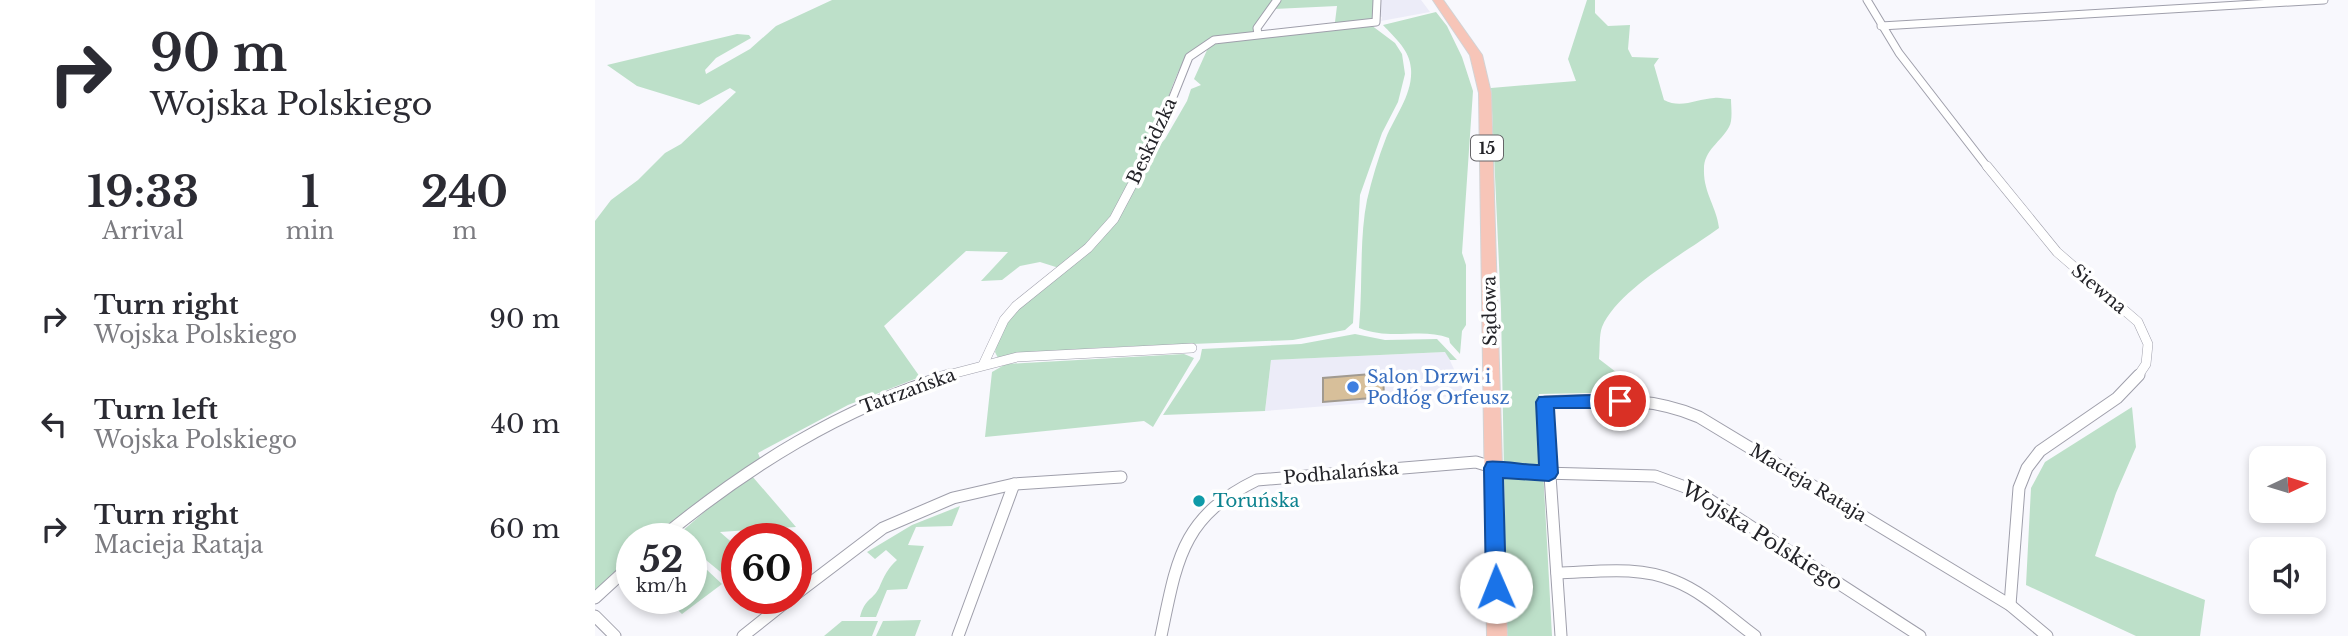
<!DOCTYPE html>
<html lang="en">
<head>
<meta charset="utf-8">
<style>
	body { margin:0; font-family:"Libre Baskerville",serif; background:#f2f2f3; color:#2b2b33; height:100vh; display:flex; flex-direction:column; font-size:26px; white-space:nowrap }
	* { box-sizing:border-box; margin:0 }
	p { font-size:23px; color:#7c7c81 }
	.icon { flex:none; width:38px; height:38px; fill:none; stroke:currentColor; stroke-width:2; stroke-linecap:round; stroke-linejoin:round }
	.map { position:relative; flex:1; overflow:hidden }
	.panel { display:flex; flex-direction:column; background:#fff; width:595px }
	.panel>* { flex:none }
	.top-card { background:#fff; color:#2b2b33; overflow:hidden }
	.needle { width:46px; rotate:86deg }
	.fabs { position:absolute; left:1654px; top:446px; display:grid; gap:14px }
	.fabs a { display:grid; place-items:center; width:77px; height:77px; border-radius:14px; background:#fff; box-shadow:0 4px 10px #0003; font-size:35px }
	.speed { position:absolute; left:21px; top:523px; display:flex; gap:14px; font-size:35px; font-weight:700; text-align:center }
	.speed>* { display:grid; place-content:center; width:91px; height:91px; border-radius:50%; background:#fff; box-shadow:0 4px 10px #0003; line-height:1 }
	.speed small { font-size:18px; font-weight:400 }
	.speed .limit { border:10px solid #d22; background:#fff; color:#111 }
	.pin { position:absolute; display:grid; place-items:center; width:60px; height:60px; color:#fff; margin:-30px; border:4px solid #fff; border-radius:50%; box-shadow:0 2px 7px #0007 }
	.me { position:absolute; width:77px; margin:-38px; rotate:359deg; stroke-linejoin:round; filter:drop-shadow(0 0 5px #0008) }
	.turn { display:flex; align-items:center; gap:24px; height:147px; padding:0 35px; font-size:32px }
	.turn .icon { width:91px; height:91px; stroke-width:2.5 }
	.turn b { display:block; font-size:49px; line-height:60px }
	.eta { display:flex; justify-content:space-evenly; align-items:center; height:119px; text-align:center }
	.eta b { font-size:42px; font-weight:700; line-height:49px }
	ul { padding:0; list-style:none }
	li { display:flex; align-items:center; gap:21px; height:105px; padding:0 35px }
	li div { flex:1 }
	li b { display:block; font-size:26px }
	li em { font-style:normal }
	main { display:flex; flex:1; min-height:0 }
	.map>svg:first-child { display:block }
	.built { fill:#ececf8 }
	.green { fill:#bde0c9 }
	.building { fill:#d7bf9a; stroke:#a19a90; stroke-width:2 }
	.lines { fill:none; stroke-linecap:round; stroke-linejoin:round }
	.minor-far2-casing { stroke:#9f9fab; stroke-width:9 }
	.minor-far1-casing { stroke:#9f9fab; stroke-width:10 }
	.minor-casing { stroke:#9f9fab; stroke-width:13 }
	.primary-casing { stroke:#d3d3d4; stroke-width:2 }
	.minor-far2 { stroke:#fff; stroke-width:7 }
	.minor-far1 { stroke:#fff; stroke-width:9 }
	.minor { stroke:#fff; stroke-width:11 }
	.primary { fill:#f7c5b8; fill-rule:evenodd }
	.route { fill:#1a73e8; stroke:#114b97; stroke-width:2 }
	.shop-dot { fill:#3f7fe0; stroke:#fff; stroke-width:2.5 }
	.culture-dot { fill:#0f9aa8; stroke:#fff; stroke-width:2.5 }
	.labels { text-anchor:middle; stroke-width:7; stroke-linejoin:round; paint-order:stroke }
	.shield { fill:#fff; stroke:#656568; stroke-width:2 }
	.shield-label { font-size:16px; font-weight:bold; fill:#232328 }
	.street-label { font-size:18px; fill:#232328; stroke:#fff }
	.shop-label { font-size:18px; fill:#366cbe; stroke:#fff; text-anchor:start }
	.culture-label { font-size:18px; fill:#0d838f; stroke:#fff; text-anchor:start }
	.near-street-label { font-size:21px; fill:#232328; stroke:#fff }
</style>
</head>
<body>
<main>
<section class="panel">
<div class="top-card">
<div class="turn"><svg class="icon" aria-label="right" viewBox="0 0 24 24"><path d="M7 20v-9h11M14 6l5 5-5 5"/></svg><div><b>90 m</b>Wojska Polskiego</div></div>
</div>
<div class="eta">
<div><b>19:33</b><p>Arrival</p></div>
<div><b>1</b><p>min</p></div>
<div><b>240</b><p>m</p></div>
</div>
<ul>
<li><svg class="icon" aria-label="right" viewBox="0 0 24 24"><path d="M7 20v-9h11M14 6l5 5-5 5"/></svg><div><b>Turn right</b><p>Wojska Polskiego</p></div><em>90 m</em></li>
<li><svg class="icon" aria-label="left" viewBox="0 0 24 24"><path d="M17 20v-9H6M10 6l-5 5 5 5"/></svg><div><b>Turn left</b><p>Wojska Polskiego</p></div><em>40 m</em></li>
<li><svg class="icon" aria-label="right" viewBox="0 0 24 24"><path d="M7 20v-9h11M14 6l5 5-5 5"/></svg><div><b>Turn right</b><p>Macieja Rataja</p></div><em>60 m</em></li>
</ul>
</section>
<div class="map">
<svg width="1753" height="636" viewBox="0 0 1753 636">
	<rect width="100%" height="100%" fill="#f8f8fd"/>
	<g class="built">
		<path d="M779 0H826L835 12 786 21 787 17 780 15Z"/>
		<path d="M851 352 871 395 670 411 676 360Z"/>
	</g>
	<g class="green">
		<path d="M237 0H680L659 29 662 35 776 25 800 43 807 54 810 74 803 102 787 133 765 195 758 323 750 330 698 340 499 348 403 358 400 352 404 337 419 311 492 253 522 218 555 156 570 139 592 101 596 89 606 85 599 79 617 39C611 42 604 45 598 50 579 67 570 114 559 138 535 188 510 236 464 268L445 262 425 266 407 280 386 281 413 252 371 251 289 326 325 377 253 405 163 453 165 458 100 506 61 539H37V560L0 592V221L16 200 43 180 70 153 86 144 141 92 135 88 104 105 42 86 12 65 142 34 154 35 156 38 121 58 110 70 111 74 155 49 181 26Z"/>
		<path d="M683 0H779L780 15 775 21 742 25 740 22 742 6 679 9Z"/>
		<path d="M992 0H1000V13L1013 26 1035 25 1033 49 1037 57 1064 58 1059 65 1069 100C1086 109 1102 99 1119 98 1124 97 1131 99 1136 99 1136 107 1138 120 1134 127 1126 142 1109 150 1109 169 1108 192 1122 208 1124 228 1092 252 1023 289 1007 327 1004 335 1005 350 1004 359L1047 392 944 394 957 636H912L906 309 896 88 981 81 973 59Z"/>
		<path d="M841 12 852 26 867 57 878 91 867 253 871 265V325L867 331 865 354 855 343 854 338C826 327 797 341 764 328 768 286 764 240 772 200 777 179 783 158 791 138 800 116 818 94 816 69 815 50 800 38 788 25Z"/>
		<path d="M760 334 790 340 842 339 862 360H855L850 352 676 360 670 411 568 415 605 359 607 349 706 344Z"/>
		<path d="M589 354 599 358 558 427 549 421 390 437 397 372 411 364Z"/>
		<path d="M1537 407 1541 447 1521 493 1500 556 1610 600 1605 636H1541L1431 585 1436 488 1450 462Z"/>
		<path d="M157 476 201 527 125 532 142 547V573L134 579 100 551 96 554V539H78L129 495Z"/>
		<path d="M365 506 357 526 321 527 313 545 329 546 312 589 292 590 281 617H265C270 598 277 601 284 588 289 576 293 568 302 560L291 550 280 559 272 552 317 525Z"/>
		<path d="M96 555 127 584 87 614 71 599 96 598Z"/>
		<path d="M326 620 320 636H281L288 621Z"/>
		<path d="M247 621H283L277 636H229Z"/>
	</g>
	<path class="building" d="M788 373 789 397 728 402V378Z"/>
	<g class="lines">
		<defs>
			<g id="minor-far2">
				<path d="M1272 0 1304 53 1393 168"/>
				<path d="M1286 26 1729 0"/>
				<path d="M663 34 662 28 682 0"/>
				<path d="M546 168 562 137 594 57 619 40 781 22 782 0"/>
			</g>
			<g id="minor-far1">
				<path d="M1392 166 1462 252 1543 322 1553 344 1551 364 1543 376"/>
				<path d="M388 365 409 320 421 306 493 248 519 219 547 166"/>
				<path d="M349 376 422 357 597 348"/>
			</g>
			<g id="minor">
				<path d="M65 539C152 467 246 408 355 375"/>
				<path d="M962 573C1001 572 1043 565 1080 581 1110 593 1134 617 1160 636"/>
				<path d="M201 594 288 528 358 498 419 484 526 477"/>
				<path d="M0 598 37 564"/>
				<path d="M1415 605 1424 488 1432 468 1445 451 1522 398 1544 375"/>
				<path d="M0 616 20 636"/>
				<path d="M148 636 196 598"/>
				<path d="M363 636 419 484"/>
				<path d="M566 636C582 560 586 517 662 480L881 462 913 472 1060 476 1101 491 1325 636"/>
				<path d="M966 636 950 402C1003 400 1054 395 1104 417L1415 605 1452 636"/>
			</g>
			<path id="primary" d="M838 0H848L887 55 896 93 912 636H892L884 93 875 55Z"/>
		</defs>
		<use href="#minor-far2" class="minor-far2-casing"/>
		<use href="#minor-far1" class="minor-far1-casing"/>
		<use href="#minor" class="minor-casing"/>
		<use href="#primary" class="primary-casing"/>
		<use href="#minor-far2" class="minor-far2"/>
		<use href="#minor-far1" class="minor-far1"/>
		<use href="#minor" class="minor"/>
		<use href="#primary" class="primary"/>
	</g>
	<path class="route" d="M1025 394 1031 396 1033 401 1031 406 1025 408H959L963 473 960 478 954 481 908 478 911 587 908 594 901 596 894 594 891 587 889 468 892 462C901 460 932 465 944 465L941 402 944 397Z"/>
	<circle class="shop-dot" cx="758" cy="387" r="7"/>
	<circle class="culture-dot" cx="604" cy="501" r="7"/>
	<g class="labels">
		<rect class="shield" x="876" y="135.5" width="32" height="25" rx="5"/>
		<g class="shield-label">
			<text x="892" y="154">15</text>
		</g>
		<g class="street-label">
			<text transform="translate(557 141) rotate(-65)" y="6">Beskidzka</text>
			<text transform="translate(1504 289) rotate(40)" y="6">Siewna</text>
			<text transform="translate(895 311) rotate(-91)" y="6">Sądowa</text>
			<text transform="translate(313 391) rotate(-20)" y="6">Tatrzańska</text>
			<text transform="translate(746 473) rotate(-5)" y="6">Podhalańska</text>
			<text transform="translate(1213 483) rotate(31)" y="6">Macieja Rataja</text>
		</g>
		<g class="shop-label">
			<text x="772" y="383">Salon Drzwi i<tspan x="772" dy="21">Podłóg Orfeusz</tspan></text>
		</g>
		<g class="culture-label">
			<text x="618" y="507">Toruńska</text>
		</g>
		<g class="near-street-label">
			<text transform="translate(1167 536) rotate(32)" y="7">Wojska Polskiego</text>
		</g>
	</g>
</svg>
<div class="fabs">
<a><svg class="needle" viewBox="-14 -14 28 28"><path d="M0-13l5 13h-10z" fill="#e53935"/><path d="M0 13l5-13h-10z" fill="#7c7c81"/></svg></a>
<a><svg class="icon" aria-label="sound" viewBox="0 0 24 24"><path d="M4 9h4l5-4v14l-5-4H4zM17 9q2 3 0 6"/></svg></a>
</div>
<div class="speed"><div>52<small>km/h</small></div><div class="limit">60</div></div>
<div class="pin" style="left:1025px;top:401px;background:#d93025"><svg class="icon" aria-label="arrive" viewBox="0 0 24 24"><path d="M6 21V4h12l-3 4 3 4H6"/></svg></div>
<svg class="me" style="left:901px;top:587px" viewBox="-20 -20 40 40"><circle r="19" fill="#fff"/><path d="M0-13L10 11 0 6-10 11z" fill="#1a73e8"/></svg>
</div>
</main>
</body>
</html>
